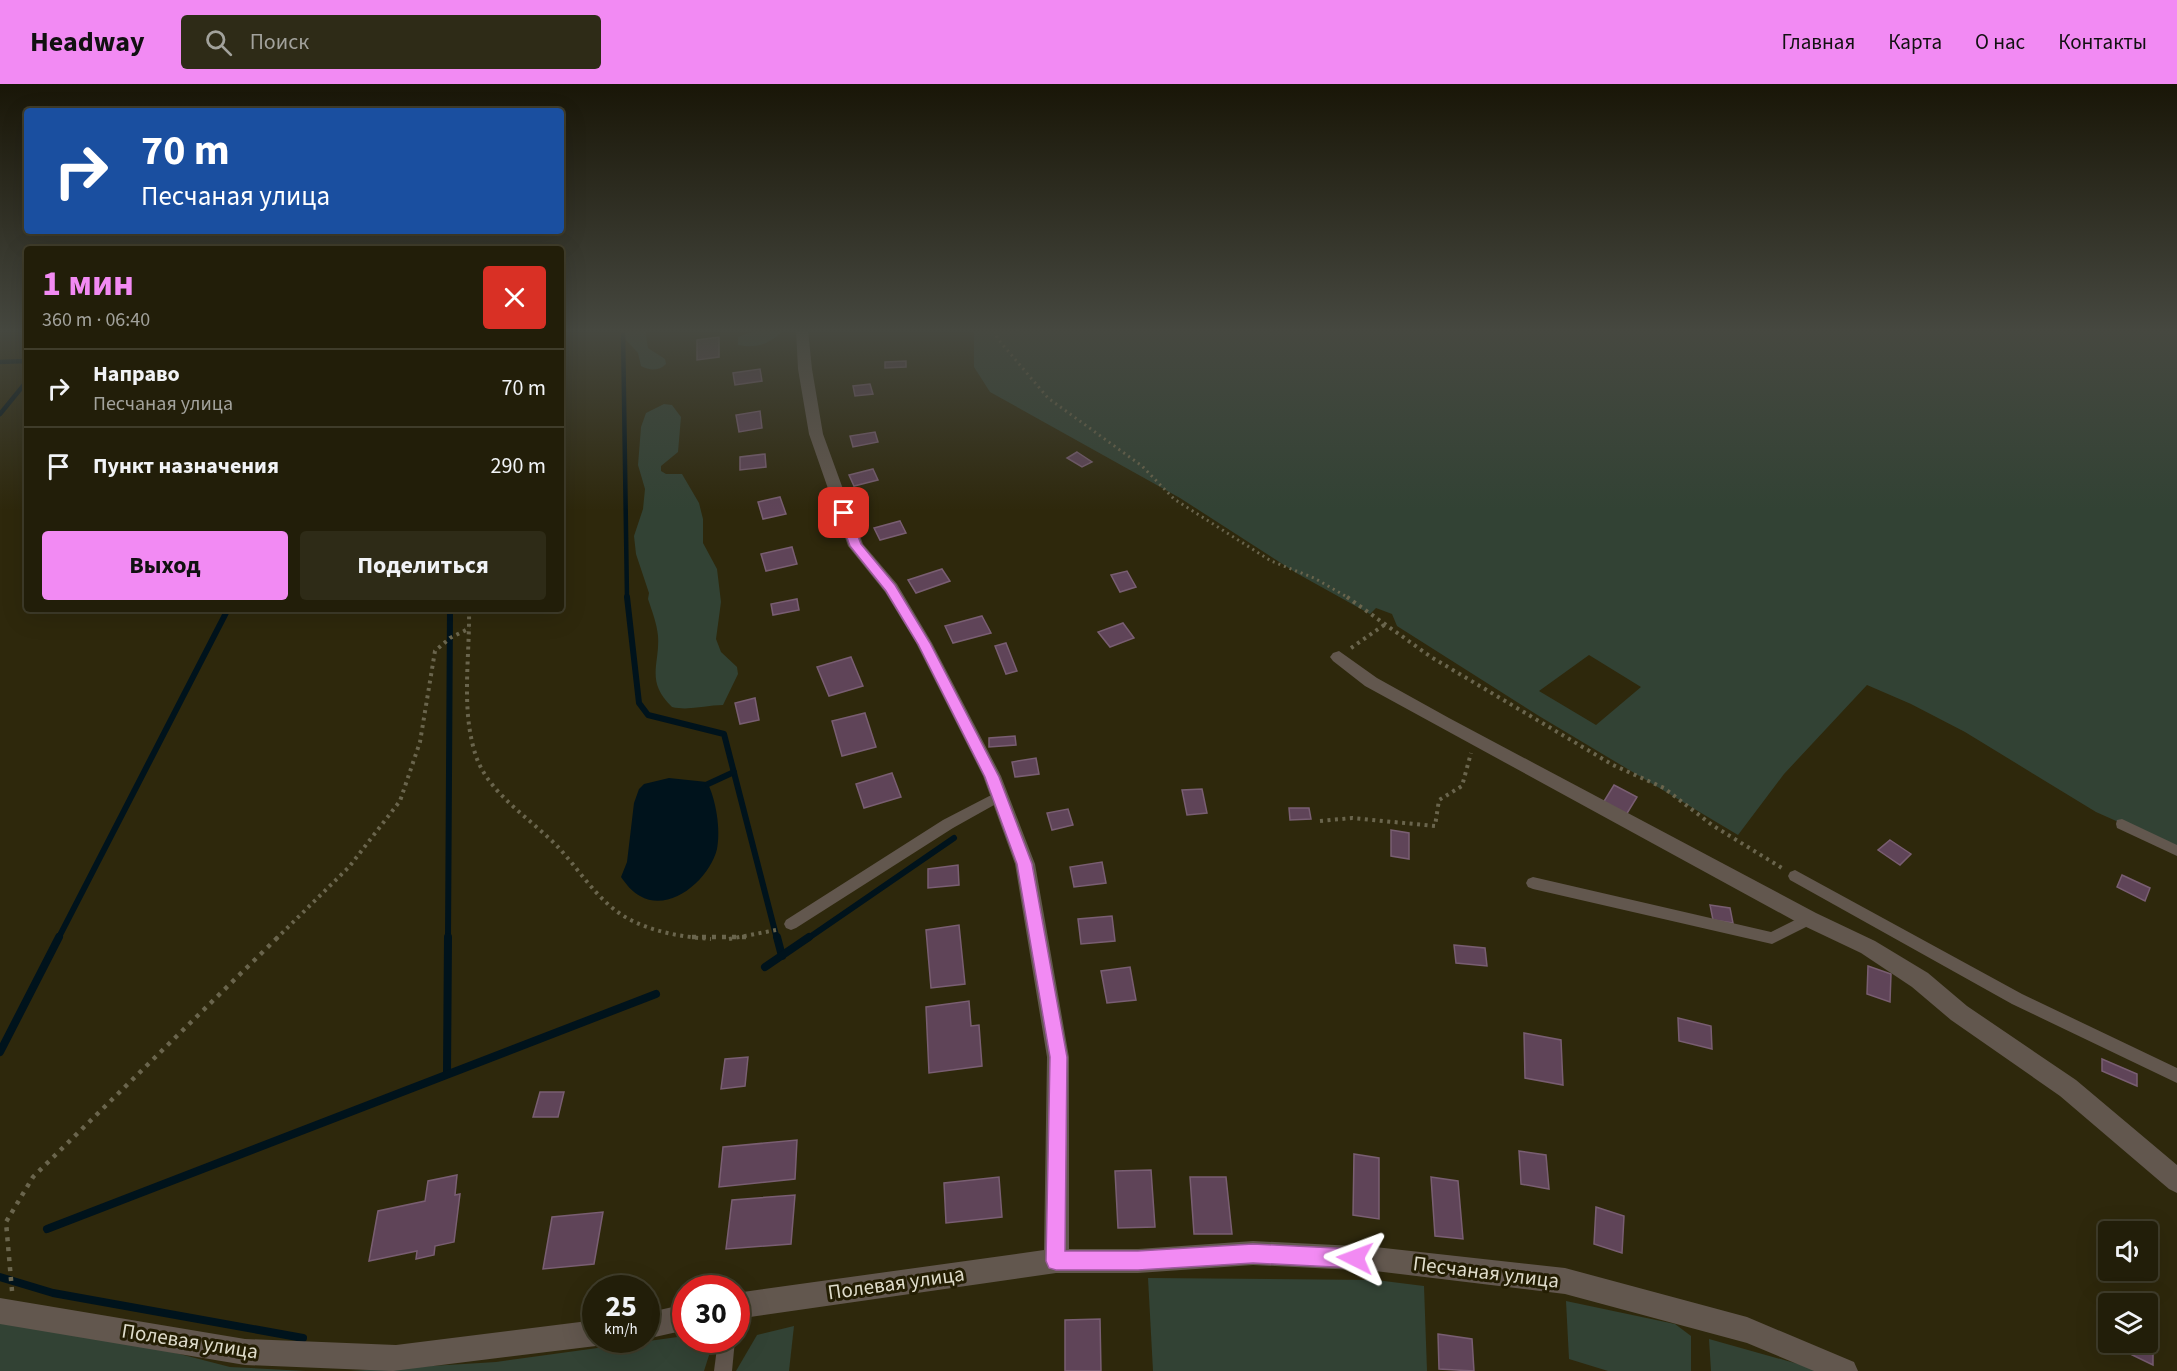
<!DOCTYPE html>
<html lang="ru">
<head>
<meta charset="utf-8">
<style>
	body { margin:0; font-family:"Source Sans 3",sans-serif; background:#2e2b17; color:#f1f3f6; height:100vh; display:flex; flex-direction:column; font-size:22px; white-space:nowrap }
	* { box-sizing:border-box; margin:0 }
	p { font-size:20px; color:#a2a29c }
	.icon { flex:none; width:33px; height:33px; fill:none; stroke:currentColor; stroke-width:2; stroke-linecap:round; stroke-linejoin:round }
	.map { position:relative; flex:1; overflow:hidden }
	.side { position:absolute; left:24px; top:162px; width:540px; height:366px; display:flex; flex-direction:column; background:#221e09; border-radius:6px; box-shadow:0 6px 24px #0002,0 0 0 2px #3f3c2a }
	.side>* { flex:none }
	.top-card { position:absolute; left:24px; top:24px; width:540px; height:126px; border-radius:6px; box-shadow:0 6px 24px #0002,0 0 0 2px #3f3c2a; background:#1a4fa0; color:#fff; overflow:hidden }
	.tools { position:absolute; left:2098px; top:1137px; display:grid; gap:12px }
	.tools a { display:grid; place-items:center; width:60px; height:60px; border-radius:6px; background:#221e09; box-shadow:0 6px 24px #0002,0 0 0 2px #3f3c2a; font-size:30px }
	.speed { position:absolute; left:582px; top:1191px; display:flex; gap:12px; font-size:30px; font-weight:700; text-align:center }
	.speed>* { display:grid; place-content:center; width:78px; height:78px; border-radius:50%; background:#221e09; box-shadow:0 6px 24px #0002,0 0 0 2px #3f3c2a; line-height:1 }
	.speed small { font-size:15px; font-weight:400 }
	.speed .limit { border:9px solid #d22; background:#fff; color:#111 }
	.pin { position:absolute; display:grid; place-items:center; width:51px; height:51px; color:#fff; margin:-26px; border-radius:12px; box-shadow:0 3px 9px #0006 }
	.me { position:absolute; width:66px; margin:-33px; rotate:273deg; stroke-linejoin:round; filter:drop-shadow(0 0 4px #0008) }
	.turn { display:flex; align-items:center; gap:21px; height:126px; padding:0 18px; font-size:27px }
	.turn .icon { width:78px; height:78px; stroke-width:2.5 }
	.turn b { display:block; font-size:42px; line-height:51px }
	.round { display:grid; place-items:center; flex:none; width:63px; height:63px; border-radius:6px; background:#2e2b17 }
	.headline { display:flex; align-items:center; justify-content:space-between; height:102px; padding:0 18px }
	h1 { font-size:36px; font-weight:700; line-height:45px; color:#f28af3 }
	.primary-button { display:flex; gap:12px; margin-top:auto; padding:12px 18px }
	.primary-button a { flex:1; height:69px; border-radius:6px; background:#f28af3; color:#111; font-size:24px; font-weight:700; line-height:69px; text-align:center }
	.primary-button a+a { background:#2e2b17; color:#f1f3f6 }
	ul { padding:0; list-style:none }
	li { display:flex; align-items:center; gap:18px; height:78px; padding:0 18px; border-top:2px solid #3f3c2a }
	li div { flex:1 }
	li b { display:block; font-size:22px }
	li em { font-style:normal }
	header { display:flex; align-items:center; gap:36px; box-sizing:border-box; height:84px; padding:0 30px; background:#f28af3; color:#111 }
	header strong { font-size:28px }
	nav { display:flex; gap:33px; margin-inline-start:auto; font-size:21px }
	.search { width:420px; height:54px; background:#2e2b17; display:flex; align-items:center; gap:15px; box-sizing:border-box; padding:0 21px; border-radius:6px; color:#a2a29c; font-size:22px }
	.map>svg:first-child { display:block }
	.green { fill:#324234; fill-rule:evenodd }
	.water { fill:#00131c }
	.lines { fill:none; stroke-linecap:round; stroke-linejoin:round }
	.stream-far2 { stroke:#00131c; stroke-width:4.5 }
	.stream-far1 { stroke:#00131c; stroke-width:6 }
	.stream { stroke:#00131c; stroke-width:8 }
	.building { fill:#5f4458; stroke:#795e72; stroke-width:1.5 }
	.path-far2 { stroke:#6a654d; stroke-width:3; stroke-dasharray:2 4; stroke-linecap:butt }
	.path-far1 { stroke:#6a654d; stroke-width:4; stroke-dasharray:3 4.5; stroke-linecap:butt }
	.path { stroke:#6a654d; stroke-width:4.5; stroke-dasharray:4 6; stroke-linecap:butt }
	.lane { fill:#62574e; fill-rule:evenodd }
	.street { fill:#62574e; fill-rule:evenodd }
	.route { fill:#f28af3; stroke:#9d5a9e; stroke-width:1.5 }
	.labels { text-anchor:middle; stroke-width:6; stroke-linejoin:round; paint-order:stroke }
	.near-street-label { font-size:21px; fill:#dedbca; stroke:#241e03 }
</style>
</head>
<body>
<header>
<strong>Headway</strong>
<div class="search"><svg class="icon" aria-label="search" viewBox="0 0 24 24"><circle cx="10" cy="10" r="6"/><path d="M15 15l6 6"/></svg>Поиск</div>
<nav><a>Главная</a><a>Карта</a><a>О нас</a><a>Контакты</a></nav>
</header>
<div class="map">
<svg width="2177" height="1287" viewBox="0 0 2177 1287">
	<rect width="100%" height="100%" fill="#2e280c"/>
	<g class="green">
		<path d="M624 246H645L648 264 665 275 666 280C659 287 650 287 641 282L638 269 626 256Z"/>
		<path d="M757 246H784C770 259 759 265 738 261V253Z"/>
		<path d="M974 246H2177V764L2096 728 1965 648 1911 620 1867 601 1784 690 1738 751 1539 632 1397 542 1392 530 1376 524 1370 530 1298 490 1180 414 990 308 974 283ZM1589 571 1641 603 1596 641 1539 607Z"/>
		<path d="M664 320 672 321 681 333 678 368 661 382V387L666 390H682L699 419 703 435V459L717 485 721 518 716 555 721 568 737 583 738 590 723 621C706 621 689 627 672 623 645 597 660 581 658 552 657 540 652 527 648 515L649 509 636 470 634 452 643 425 645 405 638 381 641 343 646 329Z"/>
		<path d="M1148 1194 1376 1196 1424 1202 1427 1287H1153Z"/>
		<path d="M1566 1217 1675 1240 1691 1252V1287H1608L1569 1275Z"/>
		<path d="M0 1238 141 1260 230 1283 306 1287H0Z"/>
		<path d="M794 1242 789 1287H736L757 1251Z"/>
		<path d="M685 1252 686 1256H707L711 1265 704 1287H350L496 1278Z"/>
		<path d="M1709 1255 1809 1283 1816 1287H1711Z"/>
	</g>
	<path class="water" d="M669 694 707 698C716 715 721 746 717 765 710 794 671 830 640 812 632 808 626 800 621 793L627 778 634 719 639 705 644 700Z"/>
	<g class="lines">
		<g class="stream-far2">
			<path d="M623 246 627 514"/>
			<path d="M0 278 27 277"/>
			<path d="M0 330 27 297"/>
		</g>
		<g class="stream-far1">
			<path d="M627 513 639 619 648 631 724 650 777 855"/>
			<path d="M708 700 734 688"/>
			<path d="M58 855 228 525"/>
			<path d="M448 855 450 525"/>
			<path d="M807 855 954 754"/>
		</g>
		<g class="stream">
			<path d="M777 853 782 872"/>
			<path d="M765 883 809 853"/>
			<path d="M0 968 59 853"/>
			<path d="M447 989 448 853"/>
			<path d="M47 1145 656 910"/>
			<path d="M0 1193 53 1209 303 1254"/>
		</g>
	</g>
	<g class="building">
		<path d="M719 253V273L697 276V256Z"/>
		<path d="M906 277V283L885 284V278Z"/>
		<path d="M760 285 762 297 735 301 733 289Z"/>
		<path d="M870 300 873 310 855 312 853 302Z"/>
		<path d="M760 327 762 344 739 348 736 331Z"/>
		<path d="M875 348 878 358 853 363 850 352Z"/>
		<path d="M1077 368 1092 378 1082 383 1067 374Z"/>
		<path d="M765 370 766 383 740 386V373Z"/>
		<path d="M873 385 878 396 854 402 849 391Z"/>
		<path d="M780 413 786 430 763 435 758 418Z"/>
		<path d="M900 437 906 449 880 456 874 444Z"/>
		<path d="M792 463 797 480 766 487 761 470Z"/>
		<path d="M942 485 950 497 916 509 908 496Z"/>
		<path d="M1127 487 1136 503 1120 508 1111 491Z"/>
		<path d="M797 515 799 526 773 531 771 520Z"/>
		<path d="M982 532 991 549 953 559 945 542Z"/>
		<path d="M1123 539 1134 554 1110 563 1098 548Z"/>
		<path d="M1006 559 1017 587 1006 590 995 562Z"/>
		<path d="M851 573 863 602 829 612 817 583Z"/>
		<path d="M755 614 759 636 740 640 735 619Z"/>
		<path d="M865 629 876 663 842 672 832 637Z"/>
		<path d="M1015 652 1016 661 989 663V654Z"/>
		<path d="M1036 674 1039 690 1015 693 1012 678Z"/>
		<path d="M892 689 901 713 864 724 856 700Z"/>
		<path d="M1614 701 1637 713 1626 731 1603 719Z"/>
		<path d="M1202 705 1207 729 1187 731 1182 706Z"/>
		<path d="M1289 724H1309L1311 735 1290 736Z"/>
		<path d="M1068 725 1073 741 1052 746 1047 729Z"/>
		<path d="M1391 746 1409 749V775L1391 772Z"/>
		<path d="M1890 756 1911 770 1900 781 1878 766Z"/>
		<path d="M1102 778 1106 799 1074 803 1070 783Z"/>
		<path d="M958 781 959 801 928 804V785Z"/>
		<path d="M2122 791 2150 804 2145 817 2117 803Z"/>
		<path d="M1710 821 1730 824 1733 839 1713 836Z"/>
		<path d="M1112 832 1115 857 1081 860 1078 835Z"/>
		<path d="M959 841 965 900 931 904 926 846Z"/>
		<path d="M1454 861 1485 864 1487 882 1456 879Z"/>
		<path d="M1868 882 1891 890 1890 918 1867 910Z"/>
		<path d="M1130 883 1136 916 1107 919 1101 887Z"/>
		<path d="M969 917 971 942 979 941 982 982 929 989 926 923Z"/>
		<path d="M1678 934 1711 942 1712 965 1679 957Z"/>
		<path d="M1524 949 1561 956 1563 1001 1525 994Z"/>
		<path d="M748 973 745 1002 721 1005 725 975Z"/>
		<path d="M2102 975 2137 990V1002L2102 987Z"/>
		<path d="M540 1008H564L558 1033H533Z"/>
		<path d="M797 1056 795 1095 719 1103 723 1063Z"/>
		<path d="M1519 1067 1546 1071 1549 1105 1521 1100Z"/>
		<path d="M1354 1070 1379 1074V1135L1353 1131Z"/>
		<path d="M1151 1086 1155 1143 1118 1144 1115 1087Z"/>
		<path d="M457 1091 455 1111 460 1110 454 1158 435 1162 434 1171 416 1175 417 1167 369 1177 378 1127 425 1117 428 1097Z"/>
		<path d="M999 1093 1002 1133 946 1139 944 1099Z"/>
		<path d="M1190 1093H1226L1232 1150H1194Z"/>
		<path d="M1431 1093 1458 1097 1463 1155 1435 1152Z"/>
		<path d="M795 1111 791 1160 726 1165 732 1116Z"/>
		<path d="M1596 1123 1624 1132 1622 1169 1594 1160Z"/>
		<path d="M603 1128 594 1180 543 1185 552 1133Z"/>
		<path d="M1100 1235 1101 1287H1065V1236Z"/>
		<path d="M2148 1243 2153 1246V1281L2122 1266V1258H2148Z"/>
		<path d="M1438 1250 1472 1255 1474 1287 1439 1285Z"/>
	</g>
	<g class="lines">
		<path class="path-far2" d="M995 246 997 254 1048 314 1142 382 1174 415 1271 477 1314 494 1349 514"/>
		<g class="path-far1">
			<path d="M1347 513 1431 573 1613 681 1664 704 1712 741 1782 784"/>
			<path d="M469 525C470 574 460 628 477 675 491 711 531 735 557 762 580 786 597 817 627 834 652 848 682 853 711 855"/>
			<path d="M1351 564 1387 539"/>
			<path d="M1320 737 1352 734 1435 742 1439 716 1462 702 1471 669"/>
			<path d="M276 855 349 783 400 717 420 658 435 567 450 554 470 544"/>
			<path d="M729 855 776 846"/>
		</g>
		<g class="path">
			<path d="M692 853H747"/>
			<path d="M12 1207 6 1138 33 1093 278 853"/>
		</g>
		<g class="lane">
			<path d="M999 707 1003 708 1005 712 1003 716 953 744 796 844 791 846 786 844 784 840 786 836 943 736Z"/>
			<path d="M2122 735 2177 761V772L2117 744 2116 740 2117 736Z"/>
			<path d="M1795 786 2022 910 2177 984V999L2012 920 1790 796 1788 792 1790 788Z"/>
			<path d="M1533 793 1771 848 1809 829 1814 831 1816 835 1814 839 1772 860 1533 805 1528 803 1526 799 1528 795Z"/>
			<path d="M718 1256H735L732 1287H714Z"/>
		</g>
		<g class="street">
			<path d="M796 246H808L812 285 823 350 863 460 897 500 932 559 1001 692 1035 780 1069 973V1165H1138L1253 1157 1375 1163 1565 1184 1747 1233 1854 1278 1858 1287H1814L1747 1259 1565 1210 1375 1187 1253 1181 1138 1189H1056L736 1235V1209L1044 1166 1047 973 1015 780 983 692 916 559 885 508 848 462 809 350 798 285Z"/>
			<path d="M1339 567 1377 594 1449 634 1816 829 1875 857 1928 889 1967 922 2076 996 2177 1081V1109L2169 1105 2060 1012 1951 936 1912 903 1861 869 1802 841 1365 602 1333 577 1330 573 1333 569Z"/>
			<path d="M0 1214 245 1255 396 1261 596 1236V1256H606L596 1262 393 1287 245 1281 0 1240Z"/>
			<path d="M686 1220V1246L646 1255V1229Z"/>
		</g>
	</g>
	<linearGradient id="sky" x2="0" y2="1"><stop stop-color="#191607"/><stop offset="0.58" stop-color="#464840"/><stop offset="1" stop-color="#464840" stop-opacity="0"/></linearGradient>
	<rect width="2177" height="426" fill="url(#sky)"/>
	<path class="route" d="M844 426 849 429 861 460 895 501 930 559 999 693 1032 780 1067 973 1065 1167H1138L1253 1160 1355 1165 1361 1168 1364 1174 1361 1181 1355 1184 1253 1179 1138 1186H1056L1049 1184 1046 1177 1050 973 1017 780 985 693 918 560 886 507 850 462 838 429Z"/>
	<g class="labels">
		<g class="near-street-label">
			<text transform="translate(1486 1188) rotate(7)" y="7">Песчаная улица</text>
			<text transform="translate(896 1199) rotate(-8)" y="7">Полевая улица</text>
			<text transform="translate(190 1257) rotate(9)" y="7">Полевая улица</text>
		</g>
	</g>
</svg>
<div class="tools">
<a><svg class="icon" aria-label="sound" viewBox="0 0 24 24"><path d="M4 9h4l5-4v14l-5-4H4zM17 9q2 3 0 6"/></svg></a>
<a><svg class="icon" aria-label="layers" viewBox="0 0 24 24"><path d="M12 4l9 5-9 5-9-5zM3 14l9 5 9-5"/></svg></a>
</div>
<div class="speed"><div>25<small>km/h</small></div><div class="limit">30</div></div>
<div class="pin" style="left:844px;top:429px;background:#d93025"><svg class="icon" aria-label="arrive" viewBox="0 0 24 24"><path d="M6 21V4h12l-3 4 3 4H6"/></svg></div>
<svg class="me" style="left:1355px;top:1174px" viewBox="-20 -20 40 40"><path d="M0-17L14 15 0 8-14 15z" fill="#f28af3" stroke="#fff" stroke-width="4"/></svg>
<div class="top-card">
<div class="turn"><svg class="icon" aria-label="right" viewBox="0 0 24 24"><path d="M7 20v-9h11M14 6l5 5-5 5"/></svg><div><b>70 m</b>Песчаная улица</div></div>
</div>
<section class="side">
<div class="headline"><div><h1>1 мин</h1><p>360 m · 06:40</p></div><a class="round" style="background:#d93025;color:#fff"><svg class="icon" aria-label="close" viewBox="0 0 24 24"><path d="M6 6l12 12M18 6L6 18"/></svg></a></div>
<ul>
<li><svg class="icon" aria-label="right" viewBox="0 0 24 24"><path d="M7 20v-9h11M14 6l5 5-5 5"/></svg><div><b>Направо</b><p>Песчаная улица</p></div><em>70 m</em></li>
<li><svg class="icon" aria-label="arrive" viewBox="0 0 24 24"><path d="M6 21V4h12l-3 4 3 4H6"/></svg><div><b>Пункт назначения</b></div><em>290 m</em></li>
</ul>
<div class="primary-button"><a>Выход</a><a>Поделиться</a></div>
</section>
</div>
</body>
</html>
